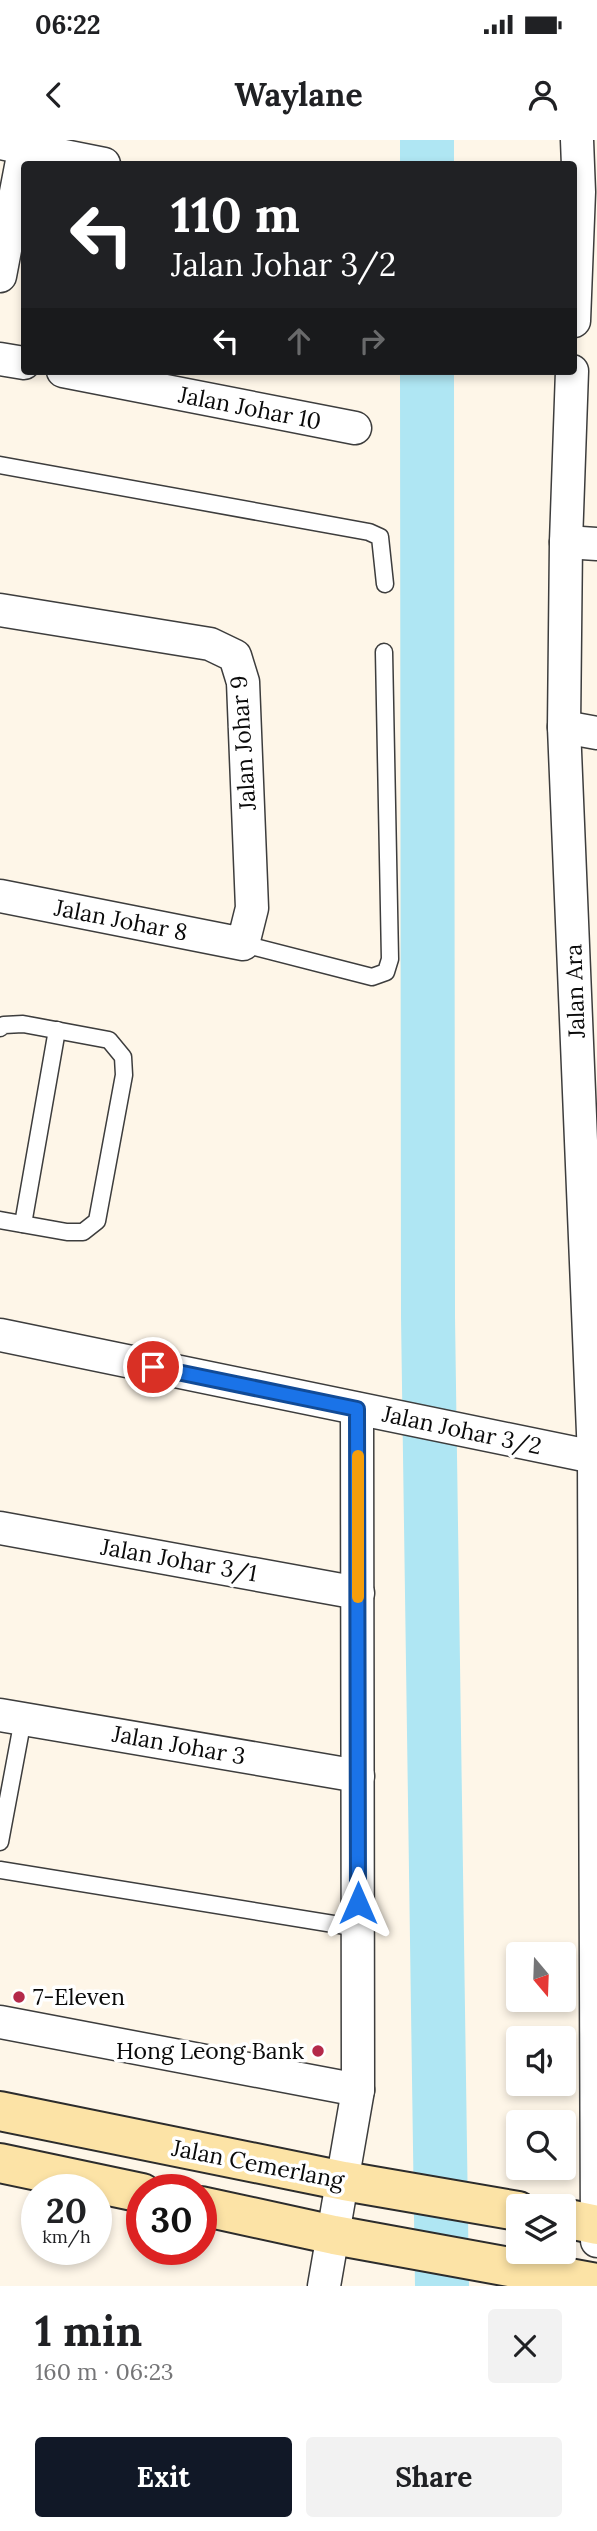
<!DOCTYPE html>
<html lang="en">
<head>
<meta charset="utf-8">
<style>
	body { margin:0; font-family:Lora,serif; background:#f2f2f2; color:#202124; height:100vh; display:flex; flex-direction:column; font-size:26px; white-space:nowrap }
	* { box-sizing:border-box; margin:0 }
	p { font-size:23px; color:#757577 }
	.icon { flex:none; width:38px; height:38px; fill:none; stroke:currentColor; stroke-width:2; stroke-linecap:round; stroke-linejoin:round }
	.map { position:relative; height:2146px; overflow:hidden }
	.panel { display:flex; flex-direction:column; background:#fff; flex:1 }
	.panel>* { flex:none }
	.hud { position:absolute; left:21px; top:21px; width:556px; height:214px; border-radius:7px; box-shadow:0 4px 10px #0003; background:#202124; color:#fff; overflow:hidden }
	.needle { width:46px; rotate:161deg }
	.fabs { position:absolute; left:506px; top:1802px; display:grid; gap:14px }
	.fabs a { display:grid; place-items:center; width:70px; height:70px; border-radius:7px; background:#fff; box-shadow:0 4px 10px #0003; font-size:35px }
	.speed { position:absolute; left:21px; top:2034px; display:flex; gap:14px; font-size:35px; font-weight:700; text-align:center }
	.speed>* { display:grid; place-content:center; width:91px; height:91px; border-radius:50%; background:#fff; box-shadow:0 4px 10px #0003; line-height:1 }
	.speed small { font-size:18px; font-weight:400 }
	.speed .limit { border:10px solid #d22; background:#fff; color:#111 }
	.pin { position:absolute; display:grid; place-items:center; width:60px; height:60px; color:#fff; margin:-30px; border:4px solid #fff; border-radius:50%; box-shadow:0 2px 7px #0007 }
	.me { position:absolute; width:77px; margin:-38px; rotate:0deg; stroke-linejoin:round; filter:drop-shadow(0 0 5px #0008) }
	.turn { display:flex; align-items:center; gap:24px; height:147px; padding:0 35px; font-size:32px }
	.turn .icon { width:91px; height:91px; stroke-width:2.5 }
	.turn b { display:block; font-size:49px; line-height:60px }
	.lanes { display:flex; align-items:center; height:66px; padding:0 35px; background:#0003; justify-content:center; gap:35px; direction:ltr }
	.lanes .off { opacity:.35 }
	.round { display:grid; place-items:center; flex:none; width:74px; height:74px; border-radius:7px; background:#f2f2f2 }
	.summary { display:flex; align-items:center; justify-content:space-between; height:119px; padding:0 35px }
	h1 { font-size:42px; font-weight:800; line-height:52px }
	.cta { display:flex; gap:14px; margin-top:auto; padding:14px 35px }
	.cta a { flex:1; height:80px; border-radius:7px; background:#111827; color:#fff; font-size:28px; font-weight:800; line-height:80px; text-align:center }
	.cta a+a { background:#f2f2f2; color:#202124 }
	.status { display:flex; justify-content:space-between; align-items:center; height:49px; padding:0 35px; background:#fff; direction:ltr }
	.status svg { height:19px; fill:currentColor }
	header { display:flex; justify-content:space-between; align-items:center; height:91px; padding:0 35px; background:#fff; font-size:32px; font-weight:800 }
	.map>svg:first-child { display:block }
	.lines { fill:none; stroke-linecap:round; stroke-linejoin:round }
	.river { stroke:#afe6f3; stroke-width:54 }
	.lane-casing { stroke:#3d3d3d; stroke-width:19 }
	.street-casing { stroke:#3d3d3d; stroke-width:35 }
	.secondary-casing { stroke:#2c2c2c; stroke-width:42 }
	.lane { stroke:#fff; stroke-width:16 }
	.street { stroke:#fff; stroke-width:32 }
	.secondary { stroke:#fce3a6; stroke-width:38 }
	.route-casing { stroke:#114b97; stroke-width:18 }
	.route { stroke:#1a73e8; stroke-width:12 }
	.slow { stroke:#f59e0b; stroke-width:12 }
	.poi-dot { fill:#b42949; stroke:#fff; stroke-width:2.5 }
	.labels { text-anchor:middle; stroke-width:7; stroke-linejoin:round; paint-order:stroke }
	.street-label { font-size:23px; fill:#0a0a0a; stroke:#fff }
	.poi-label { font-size:23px; fill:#0a0a0a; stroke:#fff; text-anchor:start }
</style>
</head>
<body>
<div class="status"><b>06:22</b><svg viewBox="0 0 49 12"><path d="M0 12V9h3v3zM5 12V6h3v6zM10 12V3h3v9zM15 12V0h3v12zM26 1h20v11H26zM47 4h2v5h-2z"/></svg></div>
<header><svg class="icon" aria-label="back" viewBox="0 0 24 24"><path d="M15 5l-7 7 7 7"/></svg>Waylane<svg class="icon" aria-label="person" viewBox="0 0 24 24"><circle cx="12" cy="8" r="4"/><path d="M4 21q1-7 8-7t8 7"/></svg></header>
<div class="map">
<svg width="597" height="2146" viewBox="0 0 597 2146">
	<rect width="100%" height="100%" fill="#fef6e8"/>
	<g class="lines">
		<g class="river">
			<path d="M427 0V24"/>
			<path d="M427 231 428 1177 442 2146"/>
		</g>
		<defs>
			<g id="lane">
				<path d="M0 325 369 392 380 397 385 444"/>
				<path d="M243 804 372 837 386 832 390 819 384 512"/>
				<path d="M0 888 4 885 23 884 109 900 123 917 124 935 97 1081 83 1092H67L0 1080"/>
				<path d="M23 1084 57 890"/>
				<path d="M0 1702 23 1579"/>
				<path d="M0 1730 358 1788"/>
			</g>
			<g id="street">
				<path d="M0 3 104 24"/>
				<path d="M0 136 26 0"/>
				<path d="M574 181 579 52 577 0"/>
				<path d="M0 219 24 223"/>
				<path d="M63 231 355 288"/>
				<path d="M572 231 566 402 564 587 594 1317 597 2101"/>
				<path d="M566 402 597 404"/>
				<path d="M0 470 210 504 235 516 243 542 252 768 243 804 0 756"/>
				<path d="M564 587 597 593"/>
				<path d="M0 1195 594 1317"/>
				<path d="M0 1388 358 1453"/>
				<path d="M0 1575 358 1636"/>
				<path d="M0 1882 358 1950"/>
				<path d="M324 2146 358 1950 357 1269"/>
			</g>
			<g id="secondary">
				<path d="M0 1971 344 2041 518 2071"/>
				<path d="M0 2023 142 2053"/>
				<path d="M201 2066 334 2095 597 2143"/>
				<path d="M564 2078 597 2085"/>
			</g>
		</defs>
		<use href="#lane" class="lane-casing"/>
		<use href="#street" class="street-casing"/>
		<use href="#secondary" class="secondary-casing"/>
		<use href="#lane" class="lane"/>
		<use href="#street" class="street"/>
		<use href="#secondary" class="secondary"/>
	</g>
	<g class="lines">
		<defs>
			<path id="route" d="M153 1227 357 1269 358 1763"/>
		</defs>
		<use href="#route" class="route-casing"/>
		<use href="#route" class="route"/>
		<path class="slow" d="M358 1316V1457"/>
	</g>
	<g class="poi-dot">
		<circle cx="19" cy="1857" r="7"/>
		<circle cx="318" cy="1911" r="7"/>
	</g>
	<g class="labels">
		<g class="street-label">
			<text transform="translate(250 268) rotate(11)" y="8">Jalan Johar 10</text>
			<text transform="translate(243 603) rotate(-94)" y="8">Jalan Johar 9</text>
			<text transform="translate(121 780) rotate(11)" y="8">Jalan Johar 8</text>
			<text transform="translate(575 851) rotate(-92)" y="8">Jalan Ara</text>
			<text transform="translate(462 1290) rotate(12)" y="8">Jalan Johar 3/2</text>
			<text transform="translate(179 1420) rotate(10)" y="8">Jalan Johar 3/1</text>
			<text transform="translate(179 1605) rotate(10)" y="8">Jalan Johar 3</text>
			<text transform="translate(258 2024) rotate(11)" y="8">Jalan Cemerlang</text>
		</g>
		<g class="poi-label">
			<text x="33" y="1865">7-Eleven</text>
			<text x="304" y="1919" text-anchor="end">Hong Leong Bank</text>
		</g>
	</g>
</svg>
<div class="fabs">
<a><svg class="needle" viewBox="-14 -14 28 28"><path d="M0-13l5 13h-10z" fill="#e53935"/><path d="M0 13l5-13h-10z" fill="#757577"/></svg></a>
<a><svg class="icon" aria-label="sound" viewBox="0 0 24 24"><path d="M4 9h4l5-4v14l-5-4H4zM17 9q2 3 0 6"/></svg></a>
<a><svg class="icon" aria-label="search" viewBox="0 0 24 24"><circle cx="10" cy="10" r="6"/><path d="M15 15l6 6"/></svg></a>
<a><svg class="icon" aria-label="layers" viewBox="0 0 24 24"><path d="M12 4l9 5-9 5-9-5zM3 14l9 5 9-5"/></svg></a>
</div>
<div class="speed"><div>20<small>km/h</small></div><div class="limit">30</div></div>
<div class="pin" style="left:153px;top:1227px;background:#d93025"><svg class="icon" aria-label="arrive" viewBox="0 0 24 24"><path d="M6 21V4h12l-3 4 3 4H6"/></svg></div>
<svg class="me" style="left:358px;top:1763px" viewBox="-20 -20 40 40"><path d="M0-17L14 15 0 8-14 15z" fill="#1a73e8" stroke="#fff" stroke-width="4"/></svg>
<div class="hud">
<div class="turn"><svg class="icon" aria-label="left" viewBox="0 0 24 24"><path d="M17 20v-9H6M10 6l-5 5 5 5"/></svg><div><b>110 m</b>Jalan Johar 3/2</div></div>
<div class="lanes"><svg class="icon" aria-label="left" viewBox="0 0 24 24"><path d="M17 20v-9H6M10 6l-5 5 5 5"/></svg><svg class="icon off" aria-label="ahead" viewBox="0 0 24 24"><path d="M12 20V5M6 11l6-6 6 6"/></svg><svg class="icon off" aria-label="right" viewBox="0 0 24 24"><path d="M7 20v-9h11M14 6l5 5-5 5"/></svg></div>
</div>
</div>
<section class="panel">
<div class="summary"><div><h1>1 min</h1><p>160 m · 06:23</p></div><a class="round"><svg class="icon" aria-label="close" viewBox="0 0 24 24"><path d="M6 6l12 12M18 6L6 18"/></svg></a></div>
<div class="cta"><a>Exit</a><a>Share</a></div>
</section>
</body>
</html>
